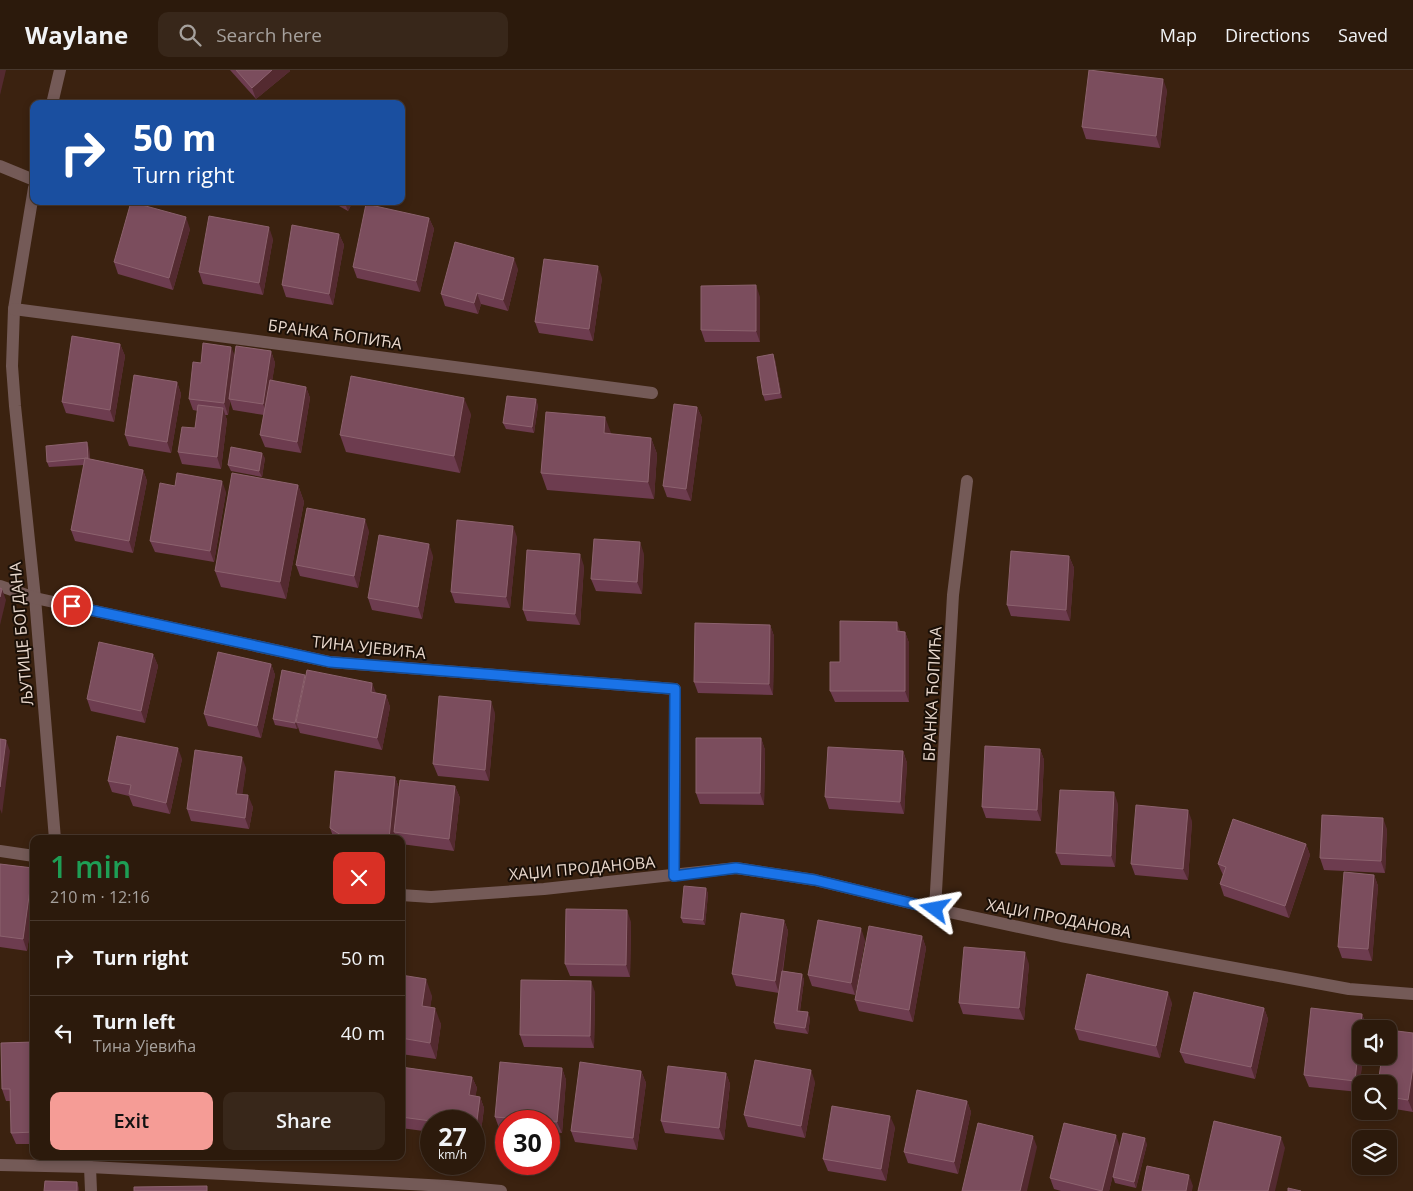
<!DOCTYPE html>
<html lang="en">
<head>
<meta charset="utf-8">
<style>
	body { margin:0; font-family:"Open Sans",sans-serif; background:#38271a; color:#f1f3f6; height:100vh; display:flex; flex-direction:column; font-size:19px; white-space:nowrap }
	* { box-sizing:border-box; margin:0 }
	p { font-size:16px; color:#a6a19d }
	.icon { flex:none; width:28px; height:28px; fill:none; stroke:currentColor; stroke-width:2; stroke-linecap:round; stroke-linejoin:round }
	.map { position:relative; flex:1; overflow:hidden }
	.sheet { position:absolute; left:30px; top:765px; width:375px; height:325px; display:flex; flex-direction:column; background:#2c1a0c; border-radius:10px; box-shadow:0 2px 8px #0003,0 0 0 1px #48382d }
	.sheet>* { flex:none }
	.guide { position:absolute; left:30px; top:30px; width:375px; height:105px; border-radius:10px; box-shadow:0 2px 8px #0003,0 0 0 1px #48382d; background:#1a4fa0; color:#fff; overflow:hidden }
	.buttons { position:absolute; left:1352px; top:950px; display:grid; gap:10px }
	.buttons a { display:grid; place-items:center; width:45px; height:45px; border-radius:10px; background:#2c1a0c; box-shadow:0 2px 8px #0003,0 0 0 1px #48382d; font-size:25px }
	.speed { position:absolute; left:420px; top:1040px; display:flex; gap:10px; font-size:25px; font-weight:700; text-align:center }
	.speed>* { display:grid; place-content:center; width:65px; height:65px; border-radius:50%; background:#2c1a0c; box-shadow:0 2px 8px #0003,0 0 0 1px #48382d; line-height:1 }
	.speed small { font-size:12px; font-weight:400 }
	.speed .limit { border:8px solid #d22; background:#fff; color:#111 }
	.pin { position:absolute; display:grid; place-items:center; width:42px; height:42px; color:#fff; margin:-21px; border:2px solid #fff; border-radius:50%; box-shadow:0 1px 5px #0007 }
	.me { position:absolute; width:55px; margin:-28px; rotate:283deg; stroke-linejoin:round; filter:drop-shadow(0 0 4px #0008) }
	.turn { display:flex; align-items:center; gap:18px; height:105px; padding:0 20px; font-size:22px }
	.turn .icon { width:65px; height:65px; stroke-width:2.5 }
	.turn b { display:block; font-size:35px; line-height:42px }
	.round { display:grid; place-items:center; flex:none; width:52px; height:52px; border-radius:10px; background:#38271a }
	.headline { display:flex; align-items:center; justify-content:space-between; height:85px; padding:0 20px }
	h1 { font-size:30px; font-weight:600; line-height:38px; color:#1e9e55 }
	.cta { display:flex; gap:10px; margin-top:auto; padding:10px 20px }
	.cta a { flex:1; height:58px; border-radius:10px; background:#f59c96; color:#111; font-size:20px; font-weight:600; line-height:58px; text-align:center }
	.cta a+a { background:#38271a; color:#f1f3f6 }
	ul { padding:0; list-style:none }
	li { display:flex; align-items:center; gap:15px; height:75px; padding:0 20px; border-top:1px solid #48382d }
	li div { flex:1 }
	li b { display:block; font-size:19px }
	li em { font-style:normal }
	header { display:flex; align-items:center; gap:30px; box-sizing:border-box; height:70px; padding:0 25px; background:#2c1a0c; border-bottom:1px solid #48382d }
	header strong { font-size:24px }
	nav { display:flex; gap:28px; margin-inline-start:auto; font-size:18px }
	.search { width:350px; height:45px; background:#38271a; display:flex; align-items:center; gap:12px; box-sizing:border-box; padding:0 18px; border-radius:10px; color:#a6a19d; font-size:19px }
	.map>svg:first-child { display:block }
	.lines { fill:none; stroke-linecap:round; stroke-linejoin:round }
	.lane { stroke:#745a57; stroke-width:12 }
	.street { stroke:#745a57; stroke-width:12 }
	.wall { fill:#6d3c4f }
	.shaded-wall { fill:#542a30 }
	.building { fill:#7b4d5d; stroke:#8c626e }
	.route-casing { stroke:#114b97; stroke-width:12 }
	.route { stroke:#1a73e8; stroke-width:9 }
	.labels { text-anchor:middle; stroke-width:4; stroke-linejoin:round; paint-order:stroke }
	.street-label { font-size:16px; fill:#e9d8cd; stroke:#1a0f07 }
</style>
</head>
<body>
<header>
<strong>Waylane</strong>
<div class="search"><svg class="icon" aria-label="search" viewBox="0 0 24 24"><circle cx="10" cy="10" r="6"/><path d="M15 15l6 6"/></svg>Search here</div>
<nav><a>Map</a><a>Directions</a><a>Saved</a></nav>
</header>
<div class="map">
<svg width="1413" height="1121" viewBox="0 0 1413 1121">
	<rect width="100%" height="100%" fill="#3b2210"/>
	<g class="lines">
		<g class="lane">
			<path d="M935 839 953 525 967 411"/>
			<path d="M90 1097 91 1121"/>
		</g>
		<g class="street">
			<path d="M52 34 60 0"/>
			<path d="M0 96 34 110"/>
			<path d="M34 118 14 239 12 296 15 336 35 528 55 769"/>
			<path d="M14 239 652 323"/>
			<path d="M0 516 35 528 330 592 675 619 674 806"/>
			<path d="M0 781 34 786"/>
			<path d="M401 825 431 827 544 819 736 798 815 810 935 839 1061 866 1349 919 1413 924"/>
			<path d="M0 1095 90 1097 447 1116 501 1121"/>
		</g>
	</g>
	<g class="wall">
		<path d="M230 0H289L290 1 256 29Z"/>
		<path d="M1167 20 1160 78 1086 69 1082 57Z"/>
		<path d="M330 131H353L348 141Z"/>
		<path d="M429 148 434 159 420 222 357 208 353 197Z"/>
		<path d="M190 159 173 220 118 204 114 192Z"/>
		<path d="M339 164 344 175 333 235 286 227 282 215Z"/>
		<path d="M273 169 263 225 203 214 199 202Z"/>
		<path d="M518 199 508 241 481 234 478 244 445 236 441 224Z"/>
		<path d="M602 208 593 271 539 263 535 252Z"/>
		<path d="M760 227V272H705L701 260Z"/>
		<path d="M120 274 125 286 114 352 66 343 62 332Z"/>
		<path d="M271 281 275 293 272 311 306 317 310 328 301 383 265 377 260 365 264 345 233 340 230 331 228 345H225L227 350 221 399 182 394 178 382 195 358 198 341 193 340 189 329 201 293 235 286Z"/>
		<path d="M775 290 782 328 765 331 763 325Z"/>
		<path d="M177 312 181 324 171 383 129 376 125 365Z"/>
		<path d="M538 335 534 363 506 359 503 353Z"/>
		<path d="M697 337 702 348 691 431 667 427 663 416Z"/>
		<path d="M471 344 460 403 346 382 340 365Z"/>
		<path d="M611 363V364L651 368 657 384 654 429 547 420 541 403Z"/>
		<path d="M89 378 90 389 143 400 147 411 133 483 75 471 71 460 84 395 49 397 47 392Z"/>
		<path d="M265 388 262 407 231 401 228 395Z"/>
		<path d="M298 415 304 432 286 529 221 517 215 501Z"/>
		<path d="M175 416 226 422 214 492 155 482 150 471Z"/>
		<path d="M369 461 358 518 300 506 296 495Z"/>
		<path d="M517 467 510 538 455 533 451 522Z"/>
		<path d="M644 484 642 524 596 521 591 509Z"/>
		<path d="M433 486 422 549 372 540 368 528Z"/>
		<path d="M1069 486 1074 498 1070 551 1011 546 1007 535Z"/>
		<path d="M584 496 580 555 527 551 523 540Z"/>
		<path d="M770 555 774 566 773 625 698 623 694 612Z"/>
		<path d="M901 561 905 562 909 573V632H835L830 621 840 592Z"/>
		<path d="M153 584 158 596 145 653 91 641 87 629Z"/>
		<path d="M271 594 275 605 261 668 208 656 204 644Z"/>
		<path d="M305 607 386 625 390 637 382 680 300 663 298 657 297 659 275 655 273 649Z"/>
		<path d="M495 643 489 711 438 706 433 694Z"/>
		<path d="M761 668 765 680 764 735 700 734 696 723Z"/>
		<path d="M1040 679 1044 690 1041 751 986 748 982 737Z"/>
		<path d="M903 681 907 693 904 744 829 739 825 727Z"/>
		<path d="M182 689 170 744 133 736 129 726 112 722 108 711Z"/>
		<path d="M246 698 242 724 253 737 249 759 191 751 187 739Z"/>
		<path d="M395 707 399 718 455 716 460 728 454 781 401 774V769H396L395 764 394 769H334L330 758Z"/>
		<path d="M1118 734 1115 797 1061 795 1056 783Z"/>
		<path d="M1192 751 1188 810 1135 805 1131 794Z"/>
		<path d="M1387 759 1385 803 1324 800 1320 788Z"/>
		<path d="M1306 774 1310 785 1289 848 1224 826 1220 814 1223 805 1218 794Z"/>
		<path d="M0 794 33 798 34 802V833L27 881 0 877Z"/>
		<path d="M1374 805 1378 816 1372 891 1342 888 1338 877Z"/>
		<path d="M706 818 708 824 705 855 683 853 681 848Z"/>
		<path d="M784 850 788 861 783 901 802 904 804 910 800 941 810 948 808 964 776 959 774 953 779 923 736 916 732 904Z"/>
		<path d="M631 852 630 907 570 906 565 894Z"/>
		<path d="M922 866 926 878 913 952 859 941 855 930Z"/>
		<path d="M865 870 855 925 812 916 808 905Z"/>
		<path d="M1029 894 1024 950 963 944 959 933Z"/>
		<path d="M401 905 432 926 430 937 441 954 436 989 401 984Z"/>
		<path d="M595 922 594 978 524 977 520 965Z"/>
		<path d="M1172 933 1160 988 1079 970 1075 959Z"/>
		<path d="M1264 938 1268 949 1255 1009 1185 993 1180 982Z"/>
		<path d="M1362 944 1366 955 1359 1022 1309 1017 1304 1005Z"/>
		<path d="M1413 963V1042L1389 1038V1014Z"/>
		<path d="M34 972V1074H16L11 1063V1031H6L2 1019Z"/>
		<path d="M401 997 472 1007 477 1018 475 1026 480 1027 484 1038 480 1069 474 1068V1051H431V1062L401 1058Z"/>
		<path d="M562 998 566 1010 562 1063 549 1062V1051H506V1059L499 1058 495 1047Z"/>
		<path d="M641 1001 646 1013 637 1080 575 1072 571 1061Z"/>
		<path d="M726 1003 730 1014 724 1070 665 1063 661 1051Z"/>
		<path d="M815 1012 805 1068 748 1057 744 1045Z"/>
		<path d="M967 1031 971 1042 958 1104 908 1093 904 1082Z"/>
		<path d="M895 1057 886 1111 828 1101 823 1089Z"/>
		<path d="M1147 1074 1136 1118 1115 1113 1113 1107 1118 1084 1109 1121H1061L1054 1119 1050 1108 1120 1077Z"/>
	</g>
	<g class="shaded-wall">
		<path d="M0 0H6L0 25Z"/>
		<path d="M272 0H289L290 1 256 29 252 18Z"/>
		<path d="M1163 9 1167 20 1160 78 1156 66Z"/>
		<path d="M344 131H353L348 141Z"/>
		<path d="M186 147 190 159 173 220 169 208Z"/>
		<path d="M429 148 434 159 420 222 416 211Z"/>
		<path d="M269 157 273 169 263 225 259 213Z"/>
		<path d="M339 164 344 175 333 235 329 224Z"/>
		<path d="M514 188 518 199 508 241 503 230Z"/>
		<path d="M598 196 602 208 593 271 589 259Z"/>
		<path d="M756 215 760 227V272L756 261Z"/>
		<path d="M477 223 481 234 478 244 474 233Z"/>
		<path d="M120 274 125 286 114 352 110 340Z"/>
		<path d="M231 277 236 288 229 329 230 331 228 345 224 333Z"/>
		<path d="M271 281 275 293 267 345 263 334Z"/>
		<path d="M773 284 775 290 782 328 780 323Z"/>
		<path d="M177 312 181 324 171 383 167 372Z"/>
		<path d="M306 317 310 328 301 383 297 372Z"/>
		<path d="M464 328 471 344 460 403 454 386Z"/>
		<path d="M536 329 538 335 534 363 532 357Z"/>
		<path d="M697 337 702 348 691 431 686 419Z"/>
		<path d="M223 338 227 350 221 399 217 387Z"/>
		<path d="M605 347 611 363 610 380 604 363Z"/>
		<path d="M651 368 657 384 654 429 648 412Z"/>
		<path d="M87 372 89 378 90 394 88 388Z"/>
		<path d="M262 383 265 388 262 407 259 401Z"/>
		<path d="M143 400 147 411 133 483 129 471Z"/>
		<path d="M222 411 226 422 214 492 210 481Z"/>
		<path d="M298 415 304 432 286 529 280 512Z"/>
		<path d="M365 449 369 461 358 518 354 506Z"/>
		<path d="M513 456 517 467 510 538 506 527Z"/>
		<path d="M640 472 644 484 642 524 637 512Z"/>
		<path d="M429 474 433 486 422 549 418 537Z"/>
		<path d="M580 484 584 496 580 555 575 544Z"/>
		<path d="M1069 486 1074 498 1070 551 1066 540Z"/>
		<path d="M2 519 6 530 0 555V527Z"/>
		<path d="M897 552 901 563 897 561Z"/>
		<path d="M770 555 774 566 773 625 769 614Z"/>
		<path d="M905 562 909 573V632L905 621Z"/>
		<path d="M153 584 158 596 145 653 141 641Z"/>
		<path d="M271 594 275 605 261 668 257 656Z"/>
		<path d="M305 605 307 611 296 652 298 657 297 659 295 653Z"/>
		<path d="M372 613 377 625 371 622Z"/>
		<path d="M386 625 390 637 382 680 377 668Z"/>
		<path d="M491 631 495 643 489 711 485 700Z"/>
		<path d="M761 668 765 680 764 735 760 723Z"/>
		<path d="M6 670 10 681 2 744 0 739V717Z"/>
		<path d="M178 678 182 689 170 744 166 733Z"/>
		<path d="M1040 679 1044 690 1041 751 1037 740Z"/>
		<path d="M903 681 907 693 904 744 900 732Z"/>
		<path d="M242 687 246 698 241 735 236 724Z"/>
		<path d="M395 707 399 718 394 762 395 764 394 769H389Z"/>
		<path d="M455 716 460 728 454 781 449 769Z"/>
		<path d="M1114 722 1118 734 1115 797 1111 786Z"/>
		<path d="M248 725 253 737 249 759 245 748Z"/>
		<path d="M1188 740 1192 751 1188 810 1183 799Z"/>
		<path d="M1383 748 1387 759 1385 803 1381 791Z"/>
		<path d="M1306 774 1310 785 1289 848 1285 836Z"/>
		<path d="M33 798 34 802V833L27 881 23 869Z"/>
		<path d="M1374 805 1378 816 1372 891 1368 879Z"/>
		<path d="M706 818 708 824 705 855 703 850Z"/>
		<path d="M627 840 631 852 630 907 626 895Z"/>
		<path d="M784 850 788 861 779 923 775 911Z"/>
		<path d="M861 858 865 870 855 925 851 913Z"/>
		<path d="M922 866 926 878 913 952 909 940Z"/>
		<path d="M1025 882 1029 894 1024 950 1019 938Z"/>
		<path d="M802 904 804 910 799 947 797 941Z"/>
		<path d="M426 909 432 926 428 953 422 936Z"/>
		<path d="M591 911 595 922 594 978 590 966Z"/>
		<path d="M1168 922 1172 933 1160 988 1156 976Z"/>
		<path d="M435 938 441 954 436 989 430 973Z"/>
		<path d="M1264 938 1268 949 1255 1009 1251 997Z"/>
		<path d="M808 942 810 948 808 964 805 958Z"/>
		<path d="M1362 944 1366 955V959H1361V986H1363L1359 1022 1355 1011Z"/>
		<path d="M1413 997V1042L1408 1030Z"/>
		<path d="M562 998 566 1010 562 1063 557 1052Z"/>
		<path d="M811 1000 815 1012 805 1068 801 1056Z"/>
		<path d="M641 1001 646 1013 637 1080 633 1068Z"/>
		<path d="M726 1003 730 1014 724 1070 719 1058Z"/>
		<path d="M472 1007 477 1018 474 1037 469 1025Z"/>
		<path d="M480 1027 484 1038 480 1069 476 1058Z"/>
		<path d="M967 1031 971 1042 958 1104 954 1092Z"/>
		<path d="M890 1046 895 1057 886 1111 881 1099Z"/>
		<path d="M1116 1065 1120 1077 1109 1121H1102Z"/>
		<path d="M1033 1066 1037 1077 1027 1121H1020Z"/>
		<path d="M1281 1067 1285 1078 1275 1121H1268Z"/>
		<path d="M1145 1068 1147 1074 1136 1118 1134 1112Z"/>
		<path d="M1189 1105 1193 1116 1192 1121H1186Z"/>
		<path d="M77 1112 79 1118V1121H77Z"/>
	</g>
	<g class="building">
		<path d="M236 0H272L252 18Z"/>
		<path d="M1089 0 1163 9 1156 66 1082 57Z"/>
		<path d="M113 29 118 34H108Z"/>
		<path d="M131 132 186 147 169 208 114 192Z"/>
		<path d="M366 134 429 148 416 211 353 197Z"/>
		<path d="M209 146 269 157 259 213 199 202Z"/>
		<path d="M292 155 339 164 329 224 282 215Z"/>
		<path d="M455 172 514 188 503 230 477 223 474 233 441 224Z"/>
		<path d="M544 189 598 196 589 259 535 252Z"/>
		<path d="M756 215V261L701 260V216Z"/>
		<path d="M72 266 120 274 110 340 62 332Z"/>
		<path d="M203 273 231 277 224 333 189 329 193 292 201 293Z"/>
		<path d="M236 276 271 281 263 334 229 329Z"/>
		<path d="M773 284 780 323 763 325 757 287Z"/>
		<path d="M134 305 177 312 167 372 125 365Z"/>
		<path d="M351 306 464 328 454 386 340 365Z"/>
		<path d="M270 310 306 317 297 372 260 365Z"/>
		<path d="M507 326 536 329 532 357 503 353Z"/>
		<path d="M674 334 697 337 686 419 663 416Z"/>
		<path d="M198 335 223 338 217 387 178 382 182 357 195 358Z"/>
		<path d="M546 342 605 347 604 363 651 368 648 412 541 403Z"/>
		<path d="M87 372 88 388 47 392 46 376Z"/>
		<path d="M231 377 262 383 259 401 228 395Z"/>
		<path d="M85 388 143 400 129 471 71 460Z"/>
		<path d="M177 403 222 411 210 481 150 471 160 413 175 416Z"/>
		<path d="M232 403 298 415 280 512 215 501Z"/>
		<path d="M307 438 365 449 354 506 296 495Z"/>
		<path d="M457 450 513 456 506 527 451 522Z"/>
		<path d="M379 465 429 474 418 537 368 528Z"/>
		<path d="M594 469 640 472 637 512 591 509Z"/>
		<path d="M527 480 580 484 575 544 523 540Z"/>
		<path d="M1011 481 1069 486 1066 540 1007 535Z"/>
		<path d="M0 518 2 519 0 527Z"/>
		<path d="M840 551 897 552V561L905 562V621H830V592H840Z"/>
		<path d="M695 553 770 555 769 614 694 612Z"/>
		<path d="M99 572 153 584 141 641 87 629Z"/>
		<path d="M218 582 271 594 257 656 204 644Z"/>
		<path d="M282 600 305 605 295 653 273 649Z"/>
		<path d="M307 600 372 613 371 622 386 625 377 668 296 652Z"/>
		<path d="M439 626 491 631 485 700 433 694Z"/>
		<path d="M117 666 178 678 166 733 129 724 131 715 108 711Z"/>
		<path d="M696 668H761L760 723H696Z"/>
		<path d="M0 669 6 670 0 717Z"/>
		<path d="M985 676 1040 679 1037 740 982 737Z"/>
		<path d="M828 677 903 681 900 732 825 727Z"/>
		<path d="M195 680 242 687 236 724 248 725 245 748 187 739Z"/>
		<path d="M335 701 395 707 389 769H347L330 758Z"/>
		<path d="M400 710 455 716 449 769 394 762Z"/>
		<path d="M1060 720 1114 722 1111 786 1056 783Z"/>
		<path d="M1136 735 1188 740 1183 799 1131 794Z"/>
		<path d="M1322 745 1383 748 1381 791 1320 788Z"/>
		<path d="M1233 749 1306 774 1285 836 1220 814 1226 797 1218 794Z"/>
		<path d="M0 794 33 798 23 869 0 866Z"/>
		<path d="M1344 802 1374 805 1368 879 1338 877Z"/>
		<path d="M684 816 706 818 703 850 681 848Z"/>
		<path d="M566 839 627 840 626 895 565 894Z"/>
		<path d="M741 843 784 850 775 911 732 904Z"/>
		<path d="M818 850 861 858 851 913 808 905Z"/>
		<path d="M869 856 922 866 909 940 855 930Z"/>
		<path d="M964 877 1025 882 1019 938 959 933Z"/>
		<path d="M782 901 802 904 797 941 808 942 805 958 774 953Z"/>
		<path d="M1087 904 1168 922 1156 976 1075 959Z"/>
		<path d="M401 905 426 909 422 936 435 938 430 973 401 968Z"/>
		<path d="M521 910 591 911 590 966 520 965Z"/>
		<path d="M1194 922 1264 938 1251 997 1180 982Z"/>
		<path d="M1311 938 1362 944 1355 1011 1304 1005Z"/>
		<path d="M1389 960 1413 963V997L1408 1030 1389 1027V1014H1378L1382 986H1389Z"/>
		<path d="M34 972V1062L11 1063 10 1019H2L1 973Z"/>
		<path d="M755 990 811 1000 801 1056 744 1045Z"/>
		<path d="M500 992 562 998 557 1052 495 1047Z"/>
		<path d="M580 992 641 1001 633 1068 571 1061Z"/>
		<path d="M668 996 726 1003 719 1058 661 1051Z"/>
		<path d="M401 997 472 1007 469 1025 480 1027 476 1058 474 1057V1051H431L401 1047Z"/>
		<path d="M917 1020 967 1031 954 1092 904 1082Z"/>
		<path d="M832 1036 890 1046 881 1099 823 1089Z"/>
		<path d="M1214 1051 1281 1067 1268 1121H1198Z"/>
		<path d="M978 1053 1033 1066 1020 1121H962Z"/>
		<path d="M1064 1053 1116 1065 1102 1121 1050 1108Z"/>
		<path d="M1123 1063 1145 1068 1134 1112 1113 1107Z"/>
		<path d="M1147 1096 1189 1105 1186 1121H1142Z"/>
		<path d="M45 1111 77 1112V1121H44Z"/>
		<path d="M207 1116V1121H134V1117Z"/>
		<path d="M1288 1118 1301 1121H1288Z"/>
	</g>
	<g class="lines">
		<defs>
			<path id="route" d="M72 536 330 592 675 619 674 806 736 798 815 810 935 839"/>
		</defs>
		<use href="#route" class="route-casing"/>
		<use href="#route" class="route"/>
	</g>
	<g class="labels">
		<g class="street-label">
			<text transform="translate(335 264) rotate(8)" y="6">БРАНКА ЋОПИЋА</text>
			<text transform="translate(21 564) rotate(-95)" y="6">ЉУТИЦЕ БОГДАНА</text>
			<text transform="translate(369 577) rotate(6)" y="6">ТИНА УЈЕВИЋА</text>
			<text transform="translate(932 624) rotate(-87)" y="6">БРАНКА ЋОПИЋА</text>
			<text transform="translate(582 798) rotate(-5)" y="6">ХАЏИ ПРОДАНОВА</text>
			<text transform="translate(1059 848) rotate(11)" y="6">ХАЏИ ПРОДАНОВА</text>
		</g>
	</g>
</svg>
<div class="buttons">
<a><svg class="icon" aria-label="sound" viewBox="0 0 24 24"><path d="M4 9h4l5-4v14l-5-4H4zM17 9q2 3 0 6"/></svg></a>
<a><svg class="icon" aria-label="search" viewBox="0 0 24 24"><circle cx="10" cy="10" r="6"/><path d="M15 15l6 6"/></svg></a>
<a><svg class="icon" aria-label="layers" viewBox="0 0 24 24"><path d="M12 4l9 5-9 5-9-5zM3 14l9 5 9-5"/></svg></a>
</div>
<div class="speed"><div>27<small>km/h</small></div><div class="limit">30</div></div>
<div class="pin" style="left:72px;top:536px;background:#d93025"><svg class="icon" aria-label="arrive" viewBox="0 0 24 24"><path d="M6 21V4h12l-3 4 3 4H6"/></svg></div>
<svg class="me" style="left:935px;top:839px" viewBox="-20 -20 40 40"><path d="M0-17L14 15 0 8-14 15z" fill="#1a73e8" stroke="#fff" stroke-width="4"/></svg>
<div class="guide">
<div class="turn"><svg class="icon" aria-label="right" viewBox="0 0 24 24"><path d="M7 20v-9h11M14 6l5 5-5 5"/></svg><div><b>50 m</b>Turn right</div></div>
</div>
<section class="sheet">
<div class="headline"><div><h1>1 min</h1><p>210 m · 12:16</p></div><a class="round" style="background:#d93025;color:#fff"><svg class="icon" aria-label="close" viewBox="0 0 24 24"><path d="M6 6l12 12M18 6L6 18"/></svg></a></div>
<ul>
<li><svg class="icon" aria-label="right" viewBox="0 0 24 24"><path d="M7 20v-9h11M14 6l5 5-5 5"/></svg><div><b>Turn right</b></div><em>50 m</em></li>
<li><svg class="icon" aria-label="left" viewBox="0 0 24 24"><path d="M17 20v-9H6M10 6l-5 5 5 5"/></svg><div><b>Turn left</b><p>Тина Ујевића</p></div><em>40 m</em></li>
</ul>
<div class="cta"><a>Exit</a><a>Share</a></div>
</section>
</div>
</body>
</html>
